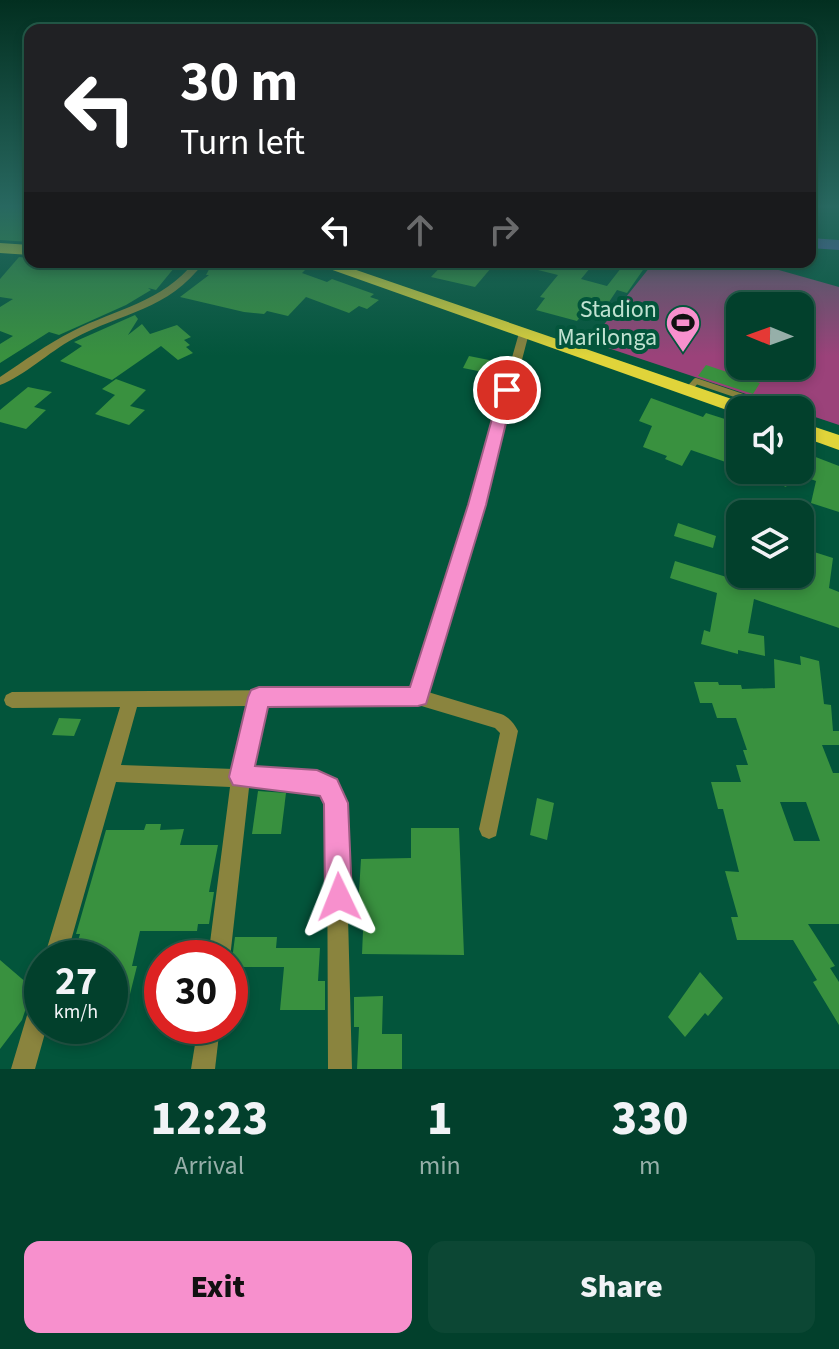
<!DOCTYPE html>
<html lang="en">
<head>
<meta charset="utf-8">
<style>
	body { margin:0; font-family:"Source Sans 3",sans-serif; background:#0c4734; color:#f1f3f6; height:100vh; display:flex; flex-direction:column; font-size:30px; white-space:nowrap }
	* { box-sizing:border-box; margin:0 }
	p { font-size:26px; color:#96afa9 }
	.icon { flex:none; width:44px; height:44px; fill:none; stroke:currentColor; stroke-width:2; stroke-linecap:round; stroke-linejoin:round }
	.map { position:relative; height:1069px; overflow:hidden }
	.panel { display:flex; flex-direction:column; background:#02402c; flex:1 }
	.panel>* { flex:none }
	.hud { position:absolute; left:24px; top:24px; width:792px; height:244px; border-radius:16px; box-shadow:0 4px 12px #0003,0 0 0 2px #235948; background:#202124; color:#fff; overflow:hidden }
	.needle { width:52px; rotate:271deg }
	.buttons { position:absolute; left:726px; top:292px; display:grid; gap:16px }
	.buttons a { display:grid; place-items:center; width:88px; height:88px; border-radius:16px; background:#02402c; box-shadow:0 4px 12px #0003,0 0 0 2px #235948; font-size:40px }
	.speed { position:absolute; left:24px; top:940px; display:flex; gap:16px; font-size:40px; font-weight:700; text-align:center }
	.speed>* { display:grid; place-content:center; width:104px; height:104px; border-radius:50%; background:#02402c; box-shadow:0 4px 12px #0003,0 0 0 2px #235948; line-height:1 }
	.speed small { font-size:20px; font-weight:400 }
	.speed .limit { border:12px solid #d22; background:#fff; color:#111 }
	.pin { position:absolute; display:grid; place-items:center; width:68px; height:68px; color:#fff; margin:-34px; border:4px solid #fff; border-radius:50%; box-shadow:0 2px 8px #0007 }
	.me { position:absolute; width:88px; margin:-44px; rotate:358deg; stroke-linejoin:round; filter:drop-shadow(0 0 6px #0008) }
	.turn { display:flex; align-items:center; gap:28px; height:168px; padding:0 24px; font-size:36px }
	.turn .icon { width:104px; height:104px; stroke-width:2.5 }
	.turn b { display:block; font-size:56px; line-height:68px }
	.lanes { display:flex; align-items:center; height:76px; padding:0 24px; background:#0003; justify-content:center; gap:40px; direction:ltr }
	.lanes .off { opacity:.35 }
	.eta { display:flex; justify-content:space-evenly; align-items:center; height:136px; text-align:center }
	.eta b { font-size:48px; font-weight:800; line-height:56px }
	.button { display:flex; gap:16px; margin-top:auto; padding:16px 24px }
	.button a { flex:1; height:92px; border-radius:16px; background:#f790cd; color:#111; font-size:32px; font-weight:800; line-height:92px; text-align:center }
	.button a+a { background:#0c4734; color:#f1f3f6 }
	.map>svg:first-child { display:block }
	.green { fill:#9b427a; fill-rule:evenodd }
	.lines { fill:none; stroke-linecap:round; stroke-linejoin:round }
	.river { fill:#5f55b4; fill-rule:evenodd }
	.building { fill:#39913f; fill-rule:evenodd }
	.lane { stroke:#8a843e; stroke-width:6 }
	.street { fill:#8a843e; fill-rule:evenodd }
	.highway { fill:#e0d43a; fill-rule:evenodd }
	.route { fill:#f790cd; stroke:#a15e85; stroke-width:2 }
	.labels { text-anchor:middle; stroke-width:8; stroke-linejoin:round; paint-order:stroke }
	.far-poi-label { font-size:24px; fill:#c0e2d1; stroke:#03553b; text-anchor:end }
</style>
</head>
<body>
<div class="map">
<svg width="839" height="1069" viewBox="0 0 839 1069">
	<rect width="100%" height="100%" fill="#03553b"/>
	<path class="green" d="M654 262H750L839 287V425L590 342ZM740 306H800V366H740Z"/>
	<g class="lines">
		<path class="river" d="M810 238 839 240V250L810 248Z"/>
	</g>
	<g class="building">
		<path d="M0 206H30V242L0 240Z"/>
		<path d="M19 257 30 258V262H179L156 290 148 288 151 290 126 305 59 335 49 332 0 363V344L13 336 0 331V307L13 299 0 297V279Z"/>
		<path d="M213 262 309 266 302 273 327 282 332 279 374 294 370 297 379 300 367 309 359 306 349 313 306 297 288 316 267 311 264 314 244 312 180 297 209 275H206Z"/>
		<path d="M445 262H496L475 287 431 277Z"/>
		<path d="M526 262H595L581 279 607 286 625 263 645 267 627 293 617 290 603 311 588 307 577 321 536 310 545 298 540 297 558 275 526 267Z"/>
		<path d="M135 315 138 319 128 335 142 324 150 334 177 325 191 337 184 340 190 345 186 347 193 353 178 360 161 346 112 380 60 361 82 346 74 342Z"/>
		<path d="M469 356 494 361 488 373 463 368Z"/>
		<path d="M706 365 760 383 753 394 698 376Z"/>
		<path d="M116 379 146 390 130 406 145 410 129 425 95 414 115 395 102 389Z"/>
		<path d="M28 387 52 392 34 407 46 410 26 429 0 422V410Z"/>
		<path d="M651 398 703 417 706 413 728 420 725 426 740 431V467L691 450 682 466 665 459 667 456 643 447 652 426 639 421Z"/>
		<path d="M800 451 839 466V512L811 503 816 481 800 475Z"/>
		<path d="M748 470H794L786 487Z"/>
		<path d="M678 523 716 536 713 548 674 536Z"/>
		<path d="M811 551 833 558 829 588 839 592V628L754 599 748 633 764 636 765 656 738 650V654L701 644 704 630 710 632 717 593 670 578 675 561 749 584 752 574H787L807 581Z"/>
		<path d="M800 656 819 661 824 704 831 705 833 731H839V745H822L833 773H839V924H808L835 966 830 968 839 982V1025L813 982 817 980 793 940H737L731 917H738L725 871 739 872 723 809H718L711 782H741L736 765H748L743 750H747L736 718H717L712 703H700L694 682H718L719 685H741L742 689 775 688 774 659 801 665ZM780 802H806L820 841H794Z"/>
		<path d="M59 718 81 719 74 736 52 735Z"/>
		<path d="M258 791 286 793 281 834H252Z"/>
		<path d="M537 798 554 803 547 840 530 835Z"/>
		<path d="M146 824H161L160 830 184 829 180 845H218L209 892H214L209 924H198L197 931H140L132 966H137L130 994H110V958H73L80 934H76L106 830H144Z"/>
		<path d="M411 828H459L464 955 362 954 364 908H358L361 859 411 858Z"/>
		<path d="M235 937H277L276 948H320L318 981H325V1010H280L284 967H231Z"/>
		<path d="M0 960 35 990 31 993 22 1020 0 1049Z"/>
		<path d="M700 972 723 998 708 1016 705 1013 685 1037 668 1017Z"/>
		<path d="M383 996 382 1034H402V1069H357L359 1027H354V997Z"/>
	</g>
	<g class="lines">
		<path class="lane" d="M688 390 696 381 758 402 754 410"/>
		<g class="street">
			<path d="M194 262H204C168 311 122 312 73 339 49 352 24 376 0 385V377C24 361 47 344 73 331 116 309 163 302 194 262Z"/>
			<path d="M524 330 529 333 484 505 428 692 501 714C509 717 514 723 518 731L496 836 489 839 482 836 479 829 500 733 495 728 418 705 266 706 252 770 317 773 335 781 345 803 352 1069H328L327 804 321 793 316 791 249 788 230 958H208L230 787 116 782 66 958H44L120 707 12 708 6 705 4 700 6 695 12 692 412 689 470 505 519 333ZM248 706 234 769 121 765 137 707Z"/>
			<path d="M42 991V1026H47L35 1069H11L31 1002 34 994Z"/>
			<path d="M198 1026H220L215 1069H191Z"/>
		</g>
		<g class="highway">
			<path d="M0 243 30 245V255L0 253Z"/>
			<path d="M310 262H333L752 406 755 410H740L738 414Z"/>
			<path d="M800 422 839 435V450L800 436Z"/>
		</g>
	</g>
	<linearGradient id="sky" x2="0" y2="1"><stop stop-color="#022f20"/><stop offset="0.58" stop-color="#286860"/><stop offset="1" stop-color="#286860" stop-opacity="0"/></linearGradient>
	<rect width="839" height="356" fill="url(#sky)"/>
	<path class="route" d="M507 385 514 390 486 505 426 704 418 706 268 707 255 766 317 770 337 779 348 803 352 897 348 906 339 910 329 906 325 897 324 804 320 796 233 785 229 777 248 697 251 690 259 687H410L468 505 500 390Z"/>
	<defs>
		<symbol id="stadium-pin" viewBox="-11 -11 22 30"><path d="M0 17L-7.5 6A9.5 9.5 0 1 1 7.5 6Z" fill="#f790cd" stroke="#03553b"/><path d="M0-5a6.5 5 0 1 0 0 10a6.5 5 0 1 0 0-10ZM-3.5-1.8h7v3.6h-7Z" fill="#111"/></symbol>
	</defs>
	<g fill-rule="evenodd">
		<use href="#stadium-pin" x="663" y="303" width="40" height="54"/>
	</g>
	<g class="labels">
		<g class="far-poi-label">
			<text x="657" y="317">Stadion<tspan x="657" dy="28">Marilonga</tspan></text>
		</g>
	</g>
</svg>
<div class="buttons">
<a><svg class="needle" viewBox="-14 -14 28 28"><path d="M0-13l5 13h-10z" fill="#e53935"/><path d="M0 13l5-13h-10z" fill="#96afa9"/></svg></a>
<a><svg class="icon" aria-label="sound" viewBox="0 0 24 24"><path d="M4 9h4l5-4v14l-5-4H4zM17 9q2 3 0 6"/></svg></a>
<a><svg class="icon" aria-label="layers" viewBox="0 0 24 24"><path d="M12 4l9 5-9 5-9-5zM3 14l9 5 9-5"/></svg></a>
</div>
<div class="speed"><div>27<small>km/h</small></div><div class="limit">30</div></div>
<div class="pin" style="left:507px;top:390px;background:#d93025"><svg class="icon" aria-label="arrive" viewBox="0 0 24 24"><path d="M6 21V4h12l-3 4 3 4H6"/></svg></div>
<svg class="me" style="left:339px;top:897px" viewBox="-20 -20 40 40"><path d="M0-17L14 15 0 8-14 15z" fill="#f790cd" stroke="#fff" stroke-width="4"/></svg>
<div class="hud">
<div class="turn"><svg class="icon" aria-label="left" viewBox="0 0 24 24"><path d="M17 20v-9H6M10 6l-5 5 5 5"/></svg><div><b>30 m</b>Turn left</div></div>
<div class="lanes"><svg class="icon" aria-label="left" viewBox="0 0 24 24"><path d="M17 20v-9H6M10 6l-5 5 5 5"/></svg><svg class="icon off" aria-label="ahead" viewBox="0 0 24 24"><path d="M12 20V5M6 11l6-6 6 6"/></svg><svg class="icon off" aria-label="right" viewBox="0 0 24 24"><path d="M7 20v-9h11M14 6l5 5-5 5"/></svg></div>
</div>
</div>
<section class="panel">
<div class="eta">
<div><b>12:23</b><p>Arrival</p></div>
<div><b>1</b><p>min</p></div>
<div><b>330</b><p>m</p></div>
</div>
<div class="button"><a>Exit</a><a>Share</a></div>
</section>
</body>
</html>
